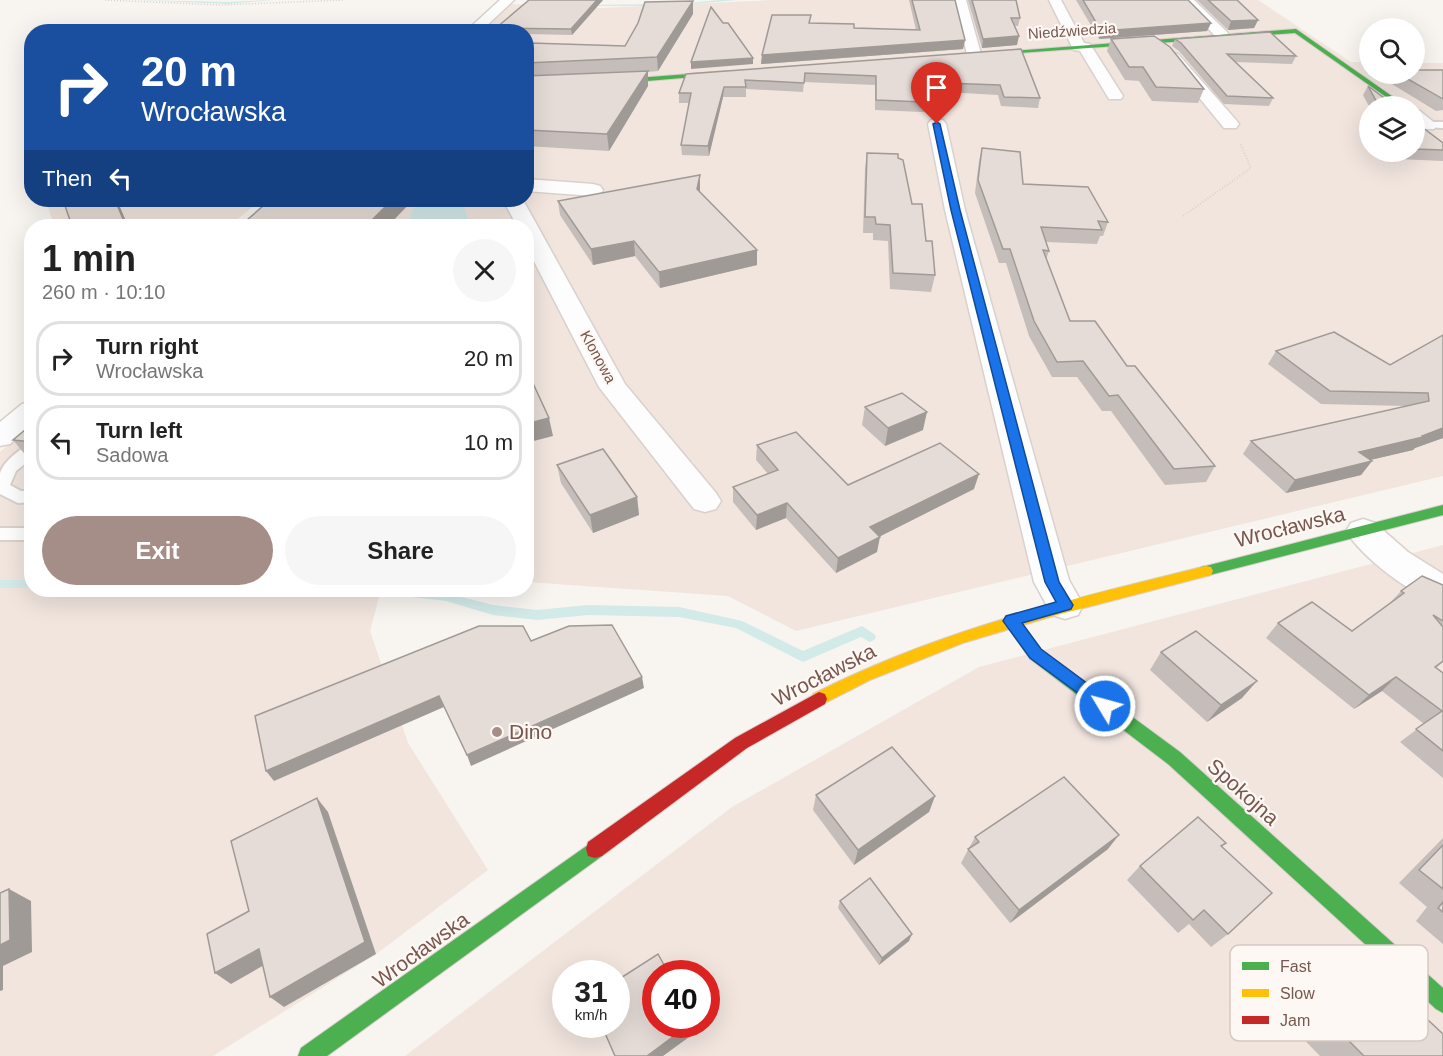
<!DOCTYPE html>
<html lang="en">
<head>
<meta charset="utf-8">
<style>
	body { margin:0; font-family:Helvetica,sans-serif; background:#f6f6f6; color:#222; height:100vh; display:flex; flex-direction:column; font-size:22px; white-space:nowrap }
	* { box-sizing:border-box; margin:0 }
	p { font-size:20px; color:#767676 }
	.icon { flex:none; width:33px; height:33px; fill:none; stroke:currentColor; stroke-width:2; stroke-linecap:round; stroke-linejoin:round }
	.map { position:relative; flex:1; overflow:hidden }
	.sheet { position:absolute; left:24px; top:219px; width:510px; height:378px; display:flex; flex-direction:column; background:#fff; border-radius:24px; box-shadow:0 6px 24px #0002 }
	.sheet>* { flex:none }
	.hud { position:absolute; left:24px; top:24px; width:510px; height:183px; border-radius:24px; box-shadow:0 6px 24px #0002; background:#1a4fa0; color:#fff; overflow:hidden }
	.tools { position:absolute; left:1359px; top:18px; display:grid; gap:12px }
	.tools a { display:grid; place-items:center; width:66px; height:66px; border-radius:50%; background:#fff; box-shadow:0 6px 24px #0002; font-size:30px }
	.speed { position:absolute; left:552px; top:960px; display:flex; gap:12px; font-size:30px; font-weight:700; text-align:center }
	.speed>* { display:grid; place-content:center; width:78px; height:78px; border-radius:50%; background:#fff; box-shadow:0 6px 24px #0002; line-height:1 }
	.speed small { font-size:15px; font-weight:400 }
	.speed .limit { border:9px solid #d22; background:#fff; color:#111 }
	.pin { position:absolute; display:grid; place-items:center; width:51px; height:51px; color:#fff; margin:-62px -26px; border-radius:50% 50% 50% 0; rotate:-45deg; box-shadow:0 0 6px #0007 }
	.pin .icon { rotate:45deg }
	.me { position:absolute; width:66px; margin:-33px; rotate:307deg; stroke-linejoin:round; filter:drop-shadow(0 0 4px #0008) }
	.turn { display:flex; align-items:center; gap:21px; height:126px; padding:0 18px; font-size:27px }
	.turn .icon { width:78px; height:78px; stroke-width:2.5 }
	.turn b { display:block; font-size:42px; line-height:51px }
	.then { display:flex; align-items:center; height:57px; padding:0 18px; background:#0003; gap:12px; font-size:22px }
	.round { display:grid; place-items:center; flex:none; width:63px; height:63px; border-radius:32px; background:#f6f6f6 }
	.summary { display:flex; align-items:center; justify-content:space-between; height:102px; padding:0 18px }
	h1 { font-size:36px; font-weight:600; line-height:45px }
	.button { display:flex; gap:12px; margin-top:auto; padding:12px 18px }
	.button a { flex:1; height:69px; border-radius:36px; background:#a58e87; color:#fff; font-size:24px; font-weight:600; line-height:69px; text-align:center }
	.button a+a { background:#f6f6f6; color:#222 }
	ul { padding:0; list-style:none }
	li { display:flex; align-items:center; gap:18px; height:75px; margin:0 12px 9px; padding:0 6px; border:3px solid #e0e0e0; border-radius:24px }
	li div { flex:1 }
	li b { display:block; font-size:22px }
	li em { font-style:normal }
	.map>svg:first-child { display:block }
	.residential { fill:#f1e5de; fill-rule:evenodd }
	.water { fill:#d2eae8 }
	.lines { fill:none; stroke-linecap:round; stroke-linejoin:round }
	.stream { fill:#d2eae8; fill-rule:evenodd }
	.lane-casing { stroke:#d8d1ce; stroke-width:4 }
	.street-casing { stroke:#d8d1ce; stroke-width:3 }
	.fast-casing { stroke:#d8cfcc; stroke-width:2 }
	.slow-casing { stroke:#d8cfcc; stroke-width:2 }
	.jam-casing { stroke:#d8cfcc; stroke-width:2 }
	.path-far1 { stroke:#dbd2d0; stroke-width:1.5; stroke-dasharray:1 2; stroke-linecap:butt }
	.path { stroke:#dbd2d0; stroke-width:2; stroke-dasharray:1 2; stroke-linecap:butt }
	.lane { fill:#fefdfd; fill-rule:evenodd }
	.street { fill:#fefdfd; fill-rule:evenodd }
	.fast { fill:#4caf50; fill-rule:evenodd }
	.slow { fill:#ffc107; fill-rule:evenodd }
	.jam { fill:#c62828; fill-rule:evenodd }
	.wall { fill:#c5bdb9 }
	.shaded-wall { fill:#a09a96 }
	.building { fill:#e5dcd7; stroke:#a09a96; stroke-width:1.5 }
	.route { fill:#1a73e8; stroke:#114b97; stroke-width:1.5 }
	.poi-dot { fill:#a58e87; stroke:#fef8f4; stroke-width:2 }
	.labels { text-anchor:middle; stroke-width:4.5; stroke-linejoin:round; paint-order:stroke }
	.far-street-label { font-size:15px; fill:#78574f; stroke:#fef8f4 }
	.near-street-label { font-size:21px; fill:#78574f; stroke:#fef8f4 }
	.near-poi-label { font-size:21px; fill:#78574f; stroke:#fef8f4; text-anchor:start }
	.key { fill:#fef8f4; stroke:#d6c8c2; stroke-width:1.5 }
	.key-label { font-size:16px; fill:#78574f }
</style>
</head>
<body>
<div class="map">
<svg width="1443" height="1056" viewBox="0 0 1443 1056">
	<rect width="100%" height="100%" fill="#f8f4f0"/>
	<g class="residential">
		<path d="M775 0H1258L1351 62H1369L1370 74H1414L1415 63H1443V476L796 631 728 596 527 582 526 226H256L286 200H526V32L478 31 511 4 600 8ZM1370 106H1414V152H1370Z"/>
		<path d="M46 200H261L229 226H54Z"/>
		<path d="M31 425 32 590H381L370 631 408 743 488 870 376 954 213 1056H0V452Z"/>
		<path d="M1443 545V1056H405L732 807 979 667ZM566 974H616V1024H566ZM656 974H706V1024H656Z"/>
	</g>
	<path class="water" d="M431 200H461L468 218 477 226H413L407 221 415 207Z"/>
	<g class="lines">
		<g class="stream">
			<path d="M135 0 228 2 274 0 228 4Z"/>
			<path d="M719 0H737L681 5 679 4Z"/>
			<path d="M657 4 658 6H583L585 5Z"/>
			<rect x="0" y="580" width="32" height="8"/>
			<path d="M380 590H419L446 593 493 605 537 610 588 605 679 607 742 621 803 651 862 626 874 634 876 637 874 640 870 642 861 637 803 662 736 628 679 617 588 615 537 620 493 615 446 601 386 594 382 593Z"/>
		</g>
		<defs>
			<g id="lane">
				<path d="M1428 122H1443V128L1425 127V123Z"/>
				<path d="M32 444V458L16 471 10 485 21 491H32V502L18 503 0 494C0 487 0 480 0 474 2 463 21 447 32 444Z"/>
				<rect x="0" y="528" width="32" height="12"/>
			</g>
			<g id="street">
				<path d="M500 0H514L480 32H465Z"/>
				<path d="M954 0H966L981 54 979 57H969L967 54Z"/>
				<path d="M1049 0H1061L1084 43 1090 44 1123 96 1121 99H1109L1080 51 1074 50 1072 47Z"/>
				<path d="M1181 0H1194L1227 32 1229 35 1227 38H1217Z"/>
				<path d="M1173 53 1178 54 1236 120 1239 124 1236 128H1224L1166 57Z"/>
				<path d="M1414 110 1420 111 1437 125 1434 129H1422L1414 123Z"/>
				<path d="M937 119 943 120 946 124 965 210 1069 580 1083 605 1078 615 1065 619 1052 615 1034 582 945 210 928 124 931 120Z"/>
				<path d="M526 179 593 184 600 186 603 190 600 194 593 196 526 191Z"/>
				<path d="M503 200H523L625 384 716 493 721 501 716 509 705 512 694 509 599 387 526 246V226H517Z"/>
				<path d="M32 401V425L10 444 0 446V422L22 404Z"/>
				<path d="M1363 519 1375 523 1408 552 1443 574V605C1412 595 1363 559 1346 531L1351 523Z"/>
			</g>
			<g id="fast">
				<path d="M1296 29 1406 106H1399L1295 33 977 56 974 54Z"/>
				<path d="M728 71 730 74 623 83 526 86V82L623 79Z"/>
				<path d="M1443 505V515L1206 576 1201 575 1199 571 1201 567 1206 566Z"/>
				<path d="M1011 615 1016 617 1040 649 1180 752 1443 988V1013L1436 1009 1168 764 1030 659 1004 621 1006 617Z"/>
				<path d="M595 840 602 842 604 849 602 856 327 1056H298L301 1048Z"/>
			</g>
			<path id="slow" d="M1206 566 1211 567 1213 571 1211 575 1057 615 963 643 870 680 819 706 813 704 811 699 813 694C941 629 1068 600 1206 566Z"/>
			<path id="jam" d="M819 692 825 694 827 699 825 704 747 748 602 856 595 858 588 856 586 849 588 842 735 738Z"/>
		</defs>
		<use href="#lane" class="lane-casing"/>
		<use href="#street" class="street-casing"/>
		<use href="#fast" class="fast-casing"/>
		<use href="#slow" class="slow-casing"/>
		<use href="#jam" class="jam-casing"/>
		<path class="path-far1" d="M105 0 221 5 343 0"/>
		<path class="path" d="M1183 216 1251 168 1240 143"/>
		<use href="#lane" class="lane"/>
		<use href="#street" class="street"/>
		<use href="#fast" class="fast"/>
		<use href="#slow" class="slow"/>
		<use href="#jam" class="jam"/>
	</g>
	<g class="wall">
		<path d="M529 0H603L572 35 526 34V32H497L496 28Z"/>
		<path d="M909 0H955L965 40 963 49 761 64 762 55 810 23 854 28 916 30Z"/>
		<path d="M968 0H1016L1020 18 1018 26H1015L1017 45 982 48Z"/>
		<path d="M1076 0H1188L1211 23 1207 31 1099 39Z"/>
		<path d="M1197 0H1237L1258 20 1254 28 1228 30Z"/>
		<path d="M693 14 658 71 648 72V86L609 151 526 146V47L625 46Z"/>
		<path d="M1111 39 1204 89 1198 103 1152 101 1139 81 1125 80 1107 51Z"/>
		<path d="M1175 39 1296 56 1292 64 1235 62 1273 98 1269 106 1224 104 1179 51 1172 46Z"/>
		<path d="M1021 49 1040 98 1038 108 1001 106 998 95 945 92 947 103 946 113 875 110V85L804 82 803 92 746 89V97H723L709 156 682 155 681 145 689 103H679V93L686 74Z"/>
		<path d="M1443 70V110L1436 111 1387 81 1391 74H1414Z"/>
		<path d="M1368 86 1395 106H1370V108L1363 95Z"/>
		<path d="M1414 121 1443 150V161L1397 159 1393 152H1414Z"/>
		<path d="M982 148 1023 184 1108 222 1103 236H1100L1097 244 1046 242 1049 251 1046 260 1070 321 1127 366 1215 466 1206 482 1165 485 1111 411H1102L1077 377H1052L1029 336 1006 263H999L975 193 979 161Z"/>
		<path d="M867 153 898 158 912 204 926 241 935 275 931 292 890 289 888 241 873 240V233H863L865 168Z"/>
		<path d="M700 190V192L757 250V265L660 288 635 256 593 265 560 215 558 201Z"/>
		<path d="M1443 335V438L1415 448 1413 450 1370 460 1372 461 1361 475 1286 493 1243 454 1251 441 1406 406 1321 404 1268 364 1276 351 1390 365Z"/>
		<path d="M865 407 923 430 885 446 862 425Z"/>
		<path d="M32 424V463L13 440Z"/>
		<path d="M757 445 848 485 974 489 879 536 877 552 836 573 786 518 756 530 733 502V487L768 474 756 460Z"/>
		<path d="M557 465 637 497 639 515 593 533 561 483Z"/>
		<path d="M1443 585V662L1436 668 1443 673V778L1400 742 1424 724 1382 691 1354 709 1266 638 1278 623 1352 631 1389 604 1401 591Z"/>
		<path d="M1161 652 1242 698 1207 722 1150 670Z"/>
		<path d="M816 795 935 796 929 812 854 865 813 810Z"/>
		<path d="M975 837 1108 849 1010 923 961 863Z"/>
		<path d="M1443 838V944L1416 921 1427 907 1399 883Z"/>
		<path d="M1222 846 1228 934 1211 947 1189 924 1178 933 1127 880 1140 866Z"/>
		<path d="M840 901 909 941 879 965 838 908Z"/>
		<path d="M1379 952 1399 993 1443 1056H1320L1283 1018 1329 972 1359 955 1364 960Z"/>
	</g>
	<g class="shaded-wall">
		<path d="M597 0H603L572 35 571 29Z"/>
		<path d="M693 1V14L658 71 657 57Z"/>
		<path d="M1258 20 1254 28 1228 30 1231 21Z"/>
		<path d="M1211 23 1207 31 1099 39 1101 31Z"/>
		<path d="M1019 36 1017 45 982 48 983 39Z"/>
		<path d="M965 40 963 49 761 64 762 55Z"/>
		<path d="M753 58V64L691 69V62Z"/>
		<path d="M648 71V86L609 151 607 134Z"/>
		<path d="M724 87 723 97 709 156 708 146Z"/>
		<path d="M700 175V190L697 203V189Z"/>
		<path d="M115 200H117L128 226H124Z"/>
		<path d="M392 200H413L388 226H366Z"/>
		<path d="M634 241 635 256 593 265 591 249Z"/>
		<path d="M757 250V265L660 288 659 272Z"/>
		<path d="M927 412 923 430 885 446 888 428Z"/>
		<path d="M549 418 553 436 526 443V424Z"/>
		<path d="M1443 428V438L1415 448 1413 450 1349 465 1359 452Z"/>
		<path d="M1372 461 1361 475 1286 493 1295 480Z"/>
		<path d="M979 474 974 489 867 543 870 527Z"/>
		<path d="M637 497 639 515 593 533 590 515Z"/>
		<path d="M787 503 786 518 756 530 757 515Z"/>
		<path d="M880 537 877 552 836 573 838 558Z"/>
		<path d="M642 677 644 688 471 766 467 755Z"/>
		<path d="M1396 677 1382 691 1354 709 1369 695Z"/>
		<path d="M1257 681 1242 698 1207 722 1221 705Z"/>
		<path d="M439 696 444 707 274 781 266 771Z"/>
		<path d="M935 796 929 812 854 865 858 850Z"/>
		<path d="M317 798 328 812 376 954 284 1007 270 997Z"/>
		<path d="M1119 835 1108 849 1010 923 1019 910Z"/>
		<path d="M9 889 31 901 32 952 3 966V990L0 991V945Z"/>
		<path d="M912 934 909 941 879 965 882 958Z"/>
		<path d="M259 949 273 960 231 984 215 973Z"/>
		<path d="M690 1024H695L696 1032 663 1056H647Z"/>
	</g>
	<g class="building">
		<path d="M529 0H597L571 29 496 28Z"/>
		<path d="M912 0H955L965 40 762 55 772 15H811L809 23 854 24V28L920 30Z"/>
		<path d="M972 0H1016L1020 18H1011L1019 36 983 39Z"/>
		<path d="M1083 0H1188L1211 23 1101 31Z"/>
		<path d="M1208 0H1237L1258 20 1231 21Z"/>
		<path d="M693 1 657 57 526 63V47L530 43 625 46 638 23 645 2Z"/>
		<path d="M711 7 723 23H728L753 58 691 62Z"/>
		<path d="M1270 32 1296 56 1227 54 1273 98 1227 96 1181 43 1175 39Z"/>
		<path d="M1154 36 1170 47 1204 89 1156 87 1143 67H1129L1111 39Z"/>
		<path d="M1021 49 1040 98 1004 97 1000 85 944 83 947 103 876 100V76L805 73 804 83 745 80 746 87H724L708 146 681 145 691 93H679L686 74Z"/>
		<path d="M1414 70H1443V99L1399 74H1414Z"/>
		<path d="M648 71 607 134 526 130V76Z"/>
		<path d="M1368 86 1395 106H1379Z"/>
		<path d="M1414 121 1443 143V150L1414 149Z"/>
		<path d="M982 148 1020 152 1023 184 1088 187 1108 222 1098 221 1102 230 1041 227 1049 251 1043 250 1070 321H1095L1127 366H1135L1215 466 1174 469 1118 395 1109 396 1083 361 1057 362 1034 321 1010 249H1003L978 180Z"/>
		<path d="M867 153 898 154V158L903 160 912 204H922L926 241H932L935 275 893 273 890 225 876 224 875 217H865Z"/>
		<path d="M700 175 697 189 757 250 659 272 634 241 591 249 558 201Z"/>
		<path d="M63 200H115L126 226H72Z"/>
		<path d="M270 200 289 201 291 200H392L366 226H240Z"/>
		<path d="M1334 332 1390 365 1443 335V428L1422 436 1423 437 1359 452 1372 461 1295 480 1251 441 1429 401 1428 393 1330 391 1276 351Z"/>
		<path d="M531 379 549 418 526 424V380Z"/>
		<path d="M902 393 927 412 888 428 865 407Z"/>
		<path d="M32 424V442L13 440Z"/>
		<path d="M796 432 848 485 940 443 979 474 870 527 880 537 838 558 787 503 757 515 733 487 778 470 757 445Z"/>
		<path d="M603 449 637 497 590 515 557 465Z"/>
		<path d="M1422 576 1443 585V621L1433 615 1443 627V661L1435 667 1443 673V751L1416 729 1442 711 1396 677 1369 695 1278 623 1312 602 1352 631 1404 593 1401 591Z"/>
		<path d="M612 625 642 677 467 755 439 696 266 771 255 716 479 626H523L531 641 569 626Z"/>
		<path d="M1196 631 1257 681 1221 705 1161 652Z"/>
		<path d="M892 747 935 796 858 850 816 795Z"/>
		<path d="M1064 777 1119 835 1019 910 968 849 979 842 975 837Z"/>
		<path d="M317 798 365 942 270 997 259 949 215 973 207 934 249 911 231 841Z"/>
		<path d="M1198 817 1226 843 1221 846 1272 893 1228 934 1204 910 1193 920 1140 866Z"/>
		<path d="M1443 845V889L1419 870Z"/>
		<path d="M870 878 912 934 882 958 840 901Z"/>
		<path d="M9 889 10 940 0 945V893Z"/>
		<path d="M1443 902V912L1438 908Z"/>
		<path d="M1379 952 1410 981 1399 993 1443 1034V1056H1364L1311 1003 1359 955 1367 963Z"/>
		<path d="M658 954 669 974H656V1024H690L647 1056H615L601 1024H616V981Z"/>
	</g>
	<path class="route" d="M937 122 940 124 960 210 1059 582 1073 605 1071 609 1022 623 1041 649 1111 701 1113 706 1111 711 1105 713 1030 658 1003 621 1006 616 1056 602 1045 582 951 210 933 124Z"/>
	<circle class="poi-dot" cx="497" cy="732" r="6"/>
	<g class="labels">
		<g class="far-street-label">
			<text transform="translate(1072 31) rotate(-4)" y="5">Niedźwiedzia</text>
			<text transform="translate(598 357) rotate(61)" y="5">Klonowa</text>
		</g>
		<g class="near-street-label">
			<text transform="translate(1290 527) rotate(-14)" y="7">Wrocławska</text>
			<text transform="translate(824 675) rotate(-27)" y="7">Wrocławska</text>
			<text transform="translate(1243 792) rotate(42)" y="7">Spokojna</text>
			<text transform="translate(421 950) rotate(-36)" y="7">Wrocławska</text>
		</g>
		<g class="near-poi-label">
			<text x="509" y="739">Dino</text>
		</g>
	</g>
	<rect x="1230" y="945" width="198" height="96" rx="9" class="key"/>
	<rect x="1242" y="962" width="27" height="8" fill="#4caf50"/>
	<rect x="1242" y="989" width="27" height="8" fill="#ffc107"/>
	<rect x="1242" y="1016" width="27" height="8" fill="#c62828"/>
	<g class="key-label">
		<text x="1280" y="972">Fast</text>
		<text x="1280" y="999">Slow</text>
		<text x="1280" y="1026">Jam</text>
	</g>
</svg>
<div class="tools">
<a><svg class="icon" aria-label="search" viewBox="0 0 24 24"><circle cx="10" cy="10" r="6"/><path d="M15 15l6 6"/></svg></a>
<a><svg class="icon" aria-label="layers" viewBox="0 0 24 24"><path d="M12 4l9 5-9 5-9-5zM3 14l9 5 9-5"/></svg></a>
</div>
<div class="speed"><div>31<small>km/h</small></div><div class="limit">40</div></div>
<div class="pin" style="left:937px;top:124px;background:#d93025"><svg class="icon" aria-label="arrive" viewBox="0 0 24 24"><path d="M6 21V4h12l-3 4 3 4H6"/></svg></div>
<svg class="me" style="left:1105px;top:706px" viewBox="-20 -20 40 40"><circle r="17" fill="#1a73e8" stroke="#fff" stroke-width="3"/><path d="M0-11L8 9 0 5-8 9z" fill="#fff"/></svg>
<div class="hud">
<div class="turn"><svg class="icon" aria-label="right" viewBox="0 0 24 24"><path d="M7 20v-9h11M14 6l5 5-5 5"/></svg><div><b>20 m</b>Wrocławska</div></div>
<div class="then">Then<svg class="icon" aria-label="left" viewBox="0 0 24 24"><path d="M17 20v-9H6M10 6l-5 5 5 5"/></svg></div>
</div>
<section class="sheet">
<div class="summary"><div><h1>1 min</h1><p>260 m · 10:10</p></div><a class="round"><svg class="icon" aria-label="close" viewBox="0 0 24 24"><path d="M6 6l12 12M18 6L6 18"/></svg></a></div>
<ul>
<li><svg class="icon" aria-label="right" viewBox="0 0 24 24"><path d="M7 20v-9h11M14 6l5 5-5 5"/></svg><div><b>Turn right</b><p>Wrocławska</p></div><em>20 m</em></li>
<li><svg class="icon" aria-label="left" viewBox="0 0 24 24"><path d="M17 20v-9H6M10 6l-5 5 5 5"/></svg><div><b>Turn left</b><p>Sadowa</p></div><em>10 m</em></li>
</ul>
<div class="button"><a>Exit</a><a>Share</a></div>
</section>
</div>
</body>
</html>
